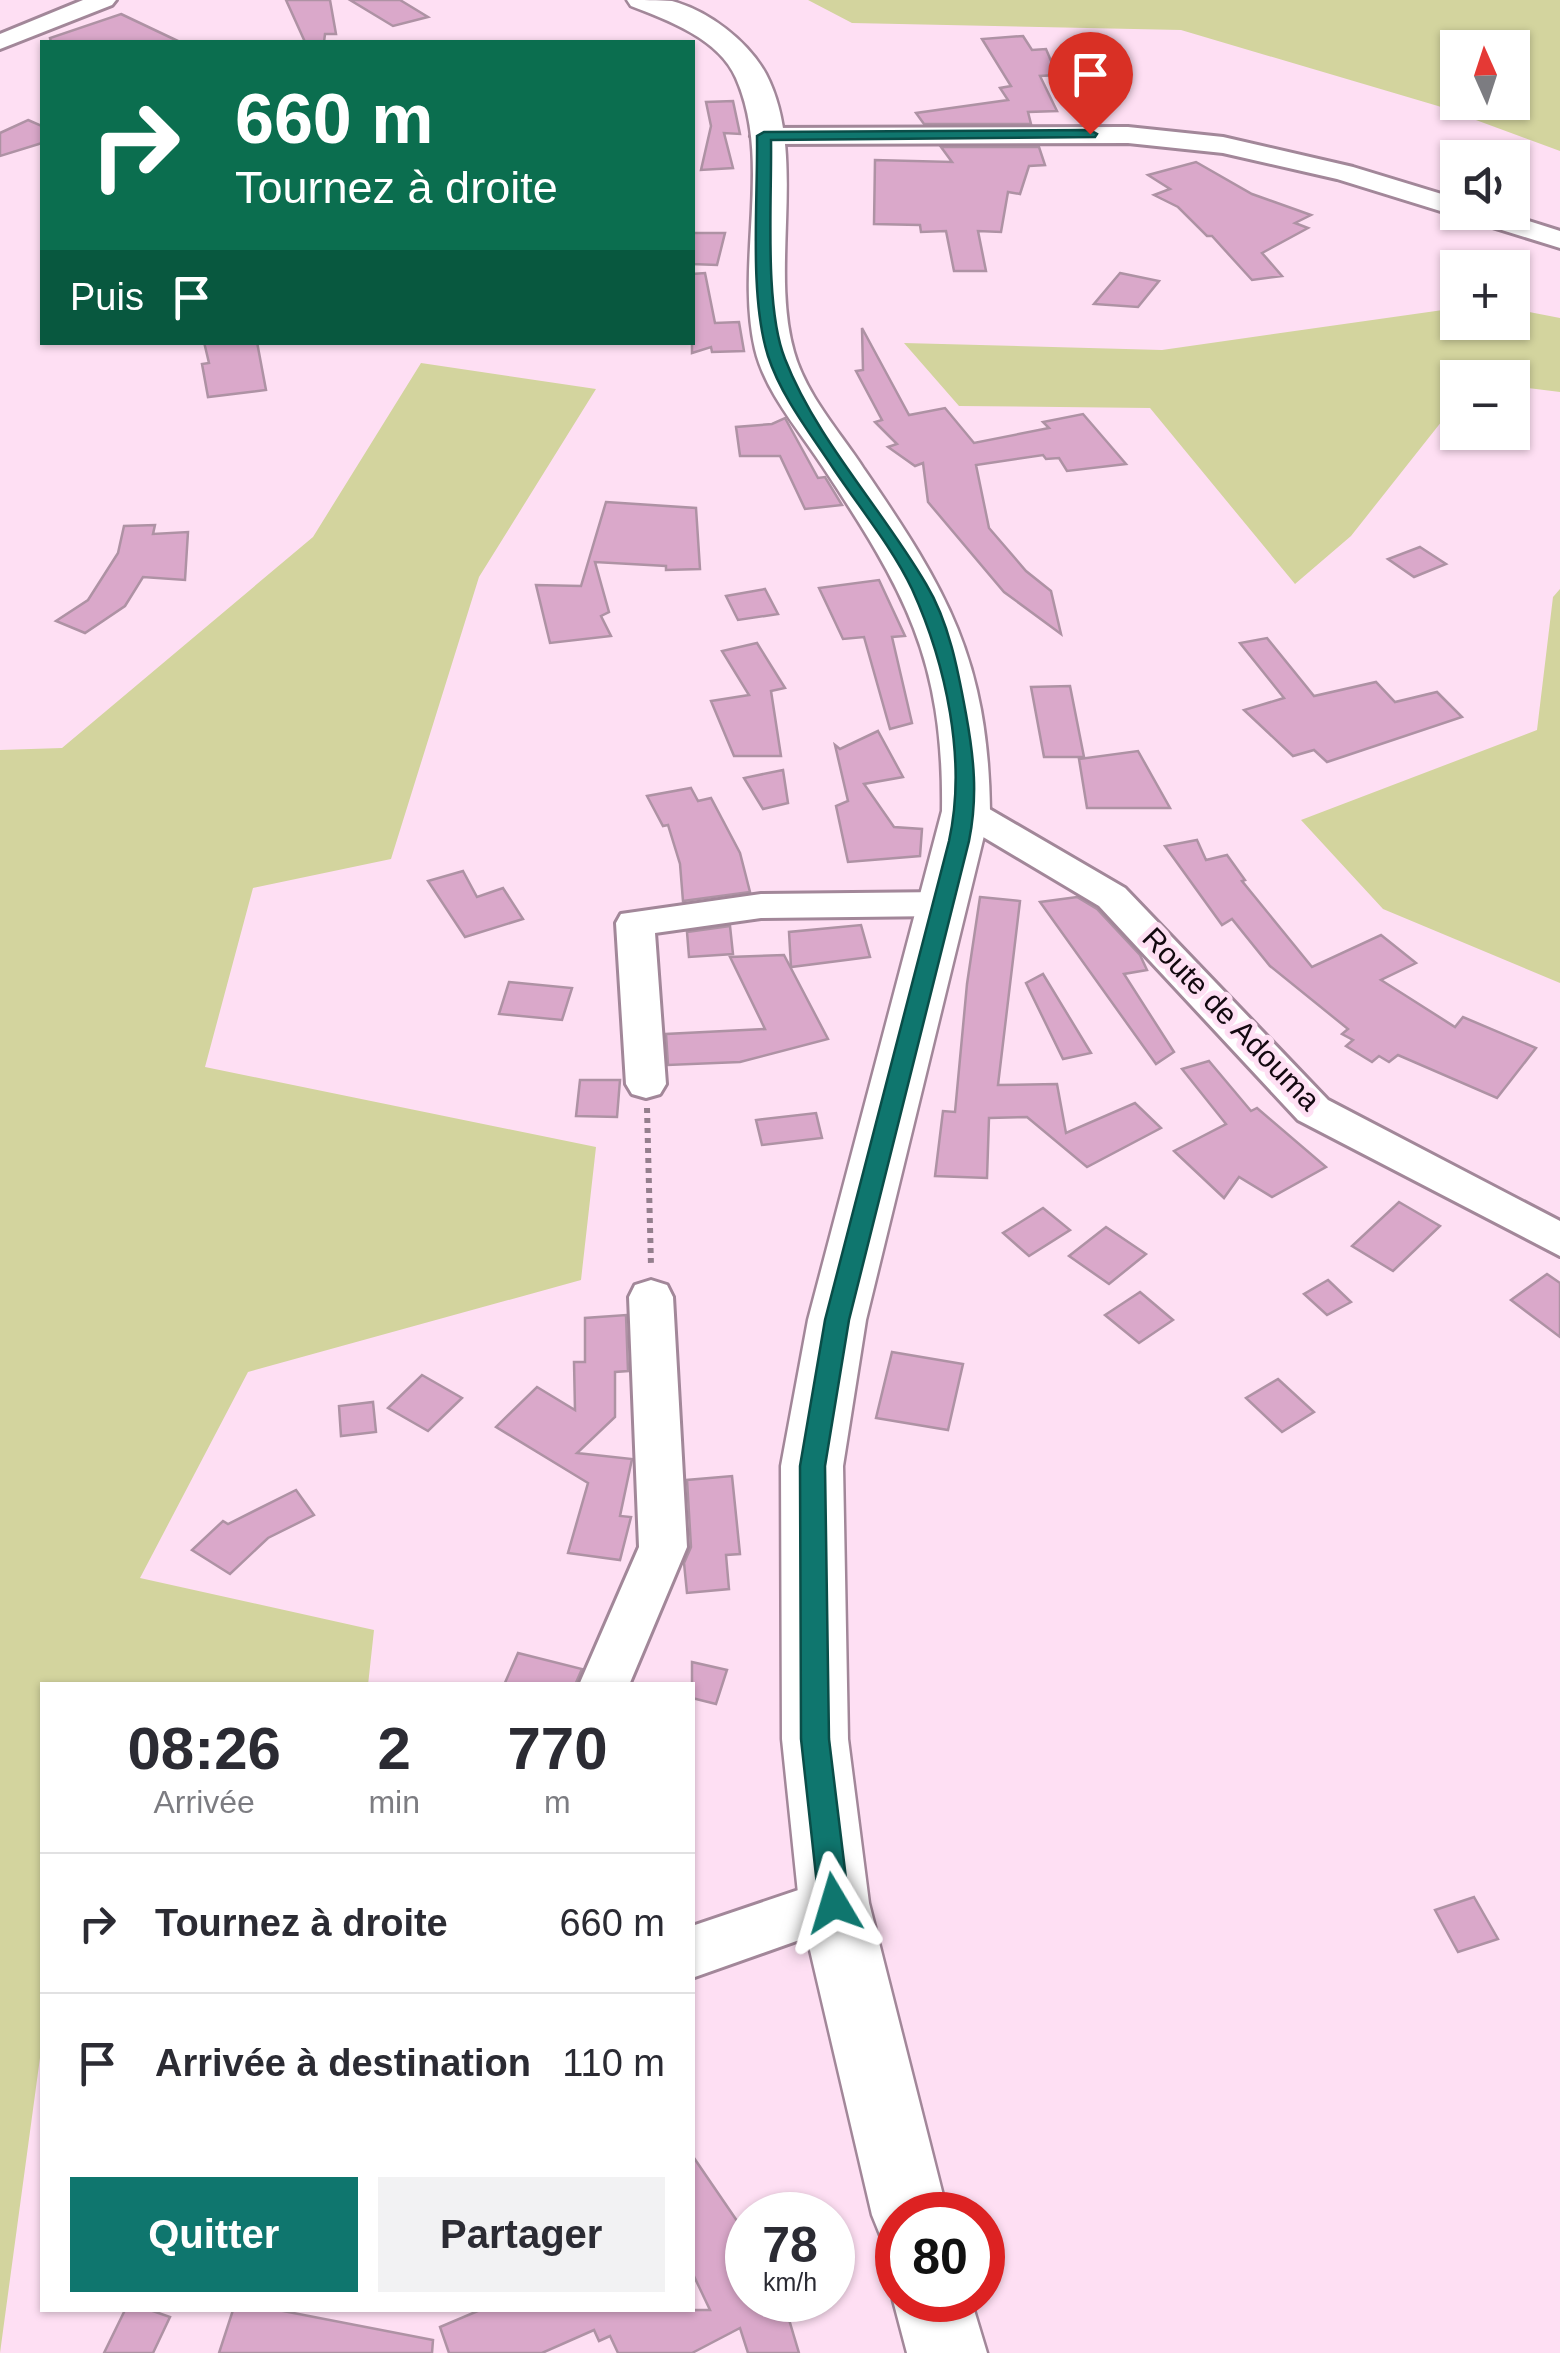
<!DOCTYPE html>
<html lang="fr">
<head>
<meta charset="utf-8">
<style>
	body { margin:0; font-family:Arial,sans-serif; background:#f2f2f3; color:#2b2b33; height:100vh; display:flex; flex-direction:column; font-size:38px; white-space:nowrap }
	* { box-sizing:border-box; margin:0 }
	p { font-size:32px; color:#7c7c81 }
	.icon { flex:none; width:55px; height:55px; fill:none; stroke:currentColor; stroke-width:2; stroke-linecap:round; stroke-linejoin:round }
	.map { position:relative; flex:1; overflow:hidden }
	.panel { position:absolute; left:40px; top:1682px; width:655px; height:630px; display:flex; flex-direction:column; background:#fff; border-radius:0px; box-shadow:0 2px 8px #0004 }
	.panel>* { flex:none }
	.banner { position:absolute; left:40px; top:40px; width:655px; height:305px; border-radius:0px; box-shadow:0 2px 8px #0004; background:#0b6e4f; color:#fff; overflow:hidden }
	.needle { width:65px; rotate:357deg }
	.buttons { position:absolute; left:1440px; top:30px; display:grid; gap:20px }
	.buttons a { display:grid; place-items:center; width:90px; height:90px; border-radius:0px; background:#fff; box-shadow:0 2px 8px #0004; font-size:50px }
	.speed { position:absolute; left:725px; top:2192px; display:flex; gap:20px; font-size:50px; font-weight:700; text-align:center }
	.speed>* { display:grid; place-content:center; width:130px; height:130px; border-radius:50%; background:#fff; box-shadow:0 2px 8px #0004; line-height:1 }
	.speed small { font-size:25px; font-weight:400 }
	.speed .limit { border:15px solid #d22; background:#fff; color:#111 }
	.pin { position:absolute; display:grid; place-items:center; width:85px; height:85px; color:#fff; margin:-102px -42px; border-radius:50% 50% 50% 0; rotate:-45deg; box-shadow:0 0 10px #0007 }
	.pin .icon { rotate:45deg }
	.me { position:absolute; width:110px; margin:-55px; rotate:353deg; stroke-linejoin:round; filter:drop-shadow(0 0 8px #0008) }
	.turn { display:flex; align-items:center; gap:35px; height:210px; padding:0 30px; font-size:45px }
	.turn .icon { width:130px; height:130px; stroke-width:2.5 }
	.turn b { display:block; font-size:70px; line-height:85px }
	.then { display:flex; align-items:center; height:95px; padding:0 30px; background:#0003; gap:20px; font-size:38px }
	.eta { display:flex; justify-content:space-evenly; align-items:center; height:170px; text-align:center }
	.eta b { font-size:60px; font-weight:600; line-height:70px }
	.primary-button { display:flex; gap:20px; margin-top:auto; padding:20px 30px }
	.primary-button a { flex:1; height:115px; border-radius:0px; background:#0f766e; color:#fff; font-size:40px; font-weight:600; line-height:115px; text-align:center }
	.primary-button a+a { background:#f2f2f3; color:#2b2b33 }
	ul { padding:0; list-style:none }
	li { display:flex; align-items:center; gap:30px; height:140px; padding:0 30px; border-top:2px solid #e1e1e2 }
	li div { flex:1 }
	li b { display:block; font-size:38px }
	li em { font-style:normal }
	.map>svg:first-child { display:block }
	.green { fill:#d3d49e; fill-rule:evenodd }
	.building { fill:#daa8ca; stroke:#ae92a4; stroke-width:2.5 }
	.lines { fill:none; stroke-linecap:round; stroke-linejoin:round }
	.minor-casing { stroke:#a28799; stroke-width:6 }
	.highway-casing { stroke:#a28799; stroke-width:5 }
	.path { stroke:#947f8d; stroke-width:6; stroke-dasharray:5 5; stroke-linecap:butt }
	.minor { fill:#fff; fill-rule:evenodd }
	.highway { fill:#fff; fill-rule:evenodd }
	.route { fill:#0f766e; stroke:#0a4d48; stroke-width:2.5 }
	.labels { text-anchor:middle; stroke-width:10; stroke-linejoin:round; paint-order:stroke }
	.street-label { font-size:30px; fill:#130910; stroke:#fedff3 }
</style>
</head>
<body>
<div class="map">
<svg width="1560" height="2353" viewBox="0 0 1560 2353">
	<rect width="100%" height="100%" fill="#fedff3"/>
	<g class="green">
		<path d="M808 0H1560V151L1438 106 1181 30 852 23ZM1458 48H1512V102H1458Z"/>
		<path d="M1457 308 1458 322H1512L1513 309 1560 318V392L1513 386 1512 378H1458L1457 402 1351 536 1295 584 1150 408 959 406 904 343 1162 350Z"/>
		<path d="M421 363 596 389 479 577 391 859 253 888 205 1067 596 1147 581 1280 248 1372 140 1578 374 1630 368 1685H42V2043L0 2353V750L62 748 313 537Z"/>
		<path d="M1560 589V983L1383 909 1301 820 1537 730 1553 597Z"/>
	</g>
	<g class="building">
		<path d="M286 0H330L336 34H325L324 42H305Z"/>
		<path d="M350 0H400L428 17 393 26Z"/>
		<path d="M121 14 180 42H51L50 38Z"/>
		<path d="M1023 36 1032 50 1046 49 1057 75 1040 76 1057 111 1028 112 1031 124H924L916 113 1008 100 1000 88 1011 86 982 39Z"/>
		<path d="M733 101 740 134 724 133 733 168 701 170 711 126 706 102Z"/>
		<path d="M28 120 42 126V143L0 156V133Z"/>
		<path d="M941 147H1039L1045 165 1029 166 1020 194 1008 192 1001 232 978 231 986 271H954L946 231 921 232 920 225 874 224 875 160 952 162Z"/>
		<path d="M1196 162 1252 194 1311 215 1295 223 1308 228 1262 253 1282 276 1252 280 1212 236H1207L1178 207 1154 195 1170 189 1148 175Z"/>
		<path d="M692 233H725L717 265 692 264Z"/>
		<path d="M705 273 715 323 739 322 744 351 712 352 711 347 692 353V274Z"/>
		<path d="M1120 273 1159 281 1138 307 1094 304Z"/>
		<path d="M862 328 909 415 945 408 974 443 1049 428 1043 422 1083 414 1126 464 1067 471 1059 458 1046 459 1043 455 976 465 989 528 1026 571 1051 591 1061 634 1004 592 928 502 923 463 915 466 888 447 897 444 875 422 882 420 856 371 863 370Z"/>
		<path d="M204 342H257L266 390 208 397 202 364 209 363Z"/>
		<path d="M785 418 818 478 825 477 842 505 805 509 780 456H740L736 427 772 424Z"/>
		<path d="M606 502 696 508 700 569 666 570V566L595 562 609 612 601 616 611 636 550 643 536 585 581 586Z"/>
		<path d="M155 525 153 534 188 532 185 580 143 577 125 606 85 633 56 621 88 600 118 553 124 526Z"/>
		<path d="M1420 547 1446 564 1414 577 1388 559Z"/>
		<path d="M879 580 905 636 892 637 912 723 890 729 864 637 843 639 819 588Z"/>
		<path d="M765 589 778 614 738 620 726 596Z"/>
		<path d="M1267 638 1314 696 1376 682 1395 702 1437 692 1462 717 1327 762 1314 750 1293 756 1244 710 1284 698 1240 643Z"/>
		<path d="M757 643 785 688 771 691 781 756H734L711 701 749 695 722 651Z"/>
		<path d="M1070 686 1084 757H1044L1031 687Z"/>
		<path d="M878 731 903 777 864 784 894 827 922 829 920 856 848 862 836 806 848 801 835 745 840 749Z"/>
		<path d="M1138 751 1170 808H1087L1079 759Z"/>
		<path d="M783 770 788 803 763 809 744 778Z"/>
		<path d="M691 788 698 801 711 798 740 853 750 892 683 901 680 864 668 825 663 826 647 796Z"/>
		<path d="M1197 840 1206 860 1227 855 1245 880 1242 881 1312 967 1381 935 1416 963 1381 980 1455 1027 1463 1017 1536 1048 1497 1098 1398 1055 1389 1062 1379 1056 1372 1062 1346 1046 1353 1040 1342 1034 1348 1029 1270 966 1232 919 1222 925 1165 846Z"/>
		<path d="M463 871 477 897 503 888 523 919 465 937 428 881Z"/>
		<path d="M980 897 1020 901 998 1085 1057 1084 1066 1133 1135 1103 1161 1128 1087 1167 1027 1117 989 1118 987 1178 935 1176 943 1111 955 1112 967 984Z"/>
		<path d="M1077 897 1097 909 1140 955 1147 970 1124 974 1174 1052 1156 1064 1040 902Z"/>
		<path d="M861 925 870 957 791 967 789 932Z"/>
		<path d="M730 926 733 954 689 957 687 932Z"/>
		<path d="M784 955 828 1039 740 1062 668 1065 666 1034 765 1029 730 957Z"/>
		<path d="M1043 974 1091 1053 1063 1059 1026 983Z"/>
		<path d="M509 982 572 988 562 1020 499 1014Z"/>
		<path d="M1209 1061 1251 1111 1257 1108 1326 1167 1272 1197 1239 1177 1224 1198 1174 1151 1226 1124 1182 1069Z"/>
		<path d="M580 1080H620L617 1117 576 1116Z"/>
		<path d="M816 1113 822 1138 762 1145 756 1120Z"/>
		<path d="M1399 1202 1440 1226 1393 1271 1352 1246Z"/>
		<path d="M1043 1208 1070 1230 1029 1256 1003 1233Z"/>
		<path d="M1106 1227 1146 1254 1109 1284 1069 1256Z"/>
		<path d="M1547 1274 1560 1283V1337L1511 1300Z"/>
		<path d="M1328 1280 1351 1302 1327 1315 1304 1294Z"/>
		<path d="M1140 1292 1173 1320 1139 1343 1105 1315Z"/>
		<path d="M626 1315 628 1371 615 1372V1417L577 1453 632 1459 620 1516 631 1517 620 1560 568 1553 588 1483 496 1427 537 1387 575 1410 574 1362H585V1318Z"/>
		<path d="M892 1352 963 1364 948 1430 876 1418Z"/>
		<path d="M422 1375 462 1398 428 1431 388 1408Z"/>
		<path d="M1278 1379 1314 1412 1282 1432 1246 1398Z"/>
		<path d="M373 1402 376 1432 341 1436 339 1406Z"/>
		<path d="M732 1476 740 1554 726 1555 729 1589 687 1593 684 1563 691 1547 687 1480Z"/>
		<path d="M296 1490 314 1515 268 1538 230 1574 192 1550 223 1521 228 1524Z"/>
		<path d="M518 1653 582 1669 575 1685H504Z"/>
		<path d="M692 1662 727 1670 716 1704 692 1698Z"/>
		<path d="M1474 1897 1498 1939 1458 1952 1435 1910Z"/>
		<path d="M692 2155 748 2237V2300H796L785 2306 799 2353H748L740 2328 692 2353H618L610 2336 599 2341 594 2330 542 2353H449L440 2327 480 2310H710L692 2272Z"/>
		<path d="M125 2310H150L170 2317 153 2353H104Z"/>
		<path d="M233 2310H278L433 2340 432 2353H219Z"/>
	</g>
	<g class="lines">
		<defs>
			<g id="minor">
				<path d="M83 0H116L112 5 0 49V34Z"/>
				<path d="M1128 127 1223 137 1353 167 1458 199V212H1500L1560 231V248L1337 179 1223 153 1128 143 764 144 751 136 764 128Z"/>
				<path d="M966 800 979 803 1125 888 1328 1100 1560 1221V1256L1298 1120 1099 906 953 819 948 811 953 803Z"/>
				<path d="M944 892 957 895 963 904 957 913 944 916 761 918 655 933 666 1084 660 1094 646 1098 632 1094 626 1084 616 923 621 914 761 894Z"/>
				<path d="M651 1280 667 1285 673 1297 687 1547 629 1685H579L639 1547 629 1297 635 1285Z"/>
				<path d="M834 1878 853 1885 861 1903 853 1921 692 1978V1926Z"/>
			</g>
			<g id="highway">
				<path d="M627 0C641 0 659 0 672 1 709 11 748 41 766 74 808 155 769 265 794 352 806 395 840 432 864 469 947 590 988 659 990 811L866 1320 843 1466 848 1739 869 1903 948 2215H898V2248L883 2242 872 2215 799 1903 782 1739 781 1466 808 1320 942 811C944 658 904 590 823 467 799 430 765 392 755 349 735 261 773 162 736 78 719 39 668 20 631 6Z"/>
				<path d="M898 2288V2300H971L987 2353H907L893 2300Z"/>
			</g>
		</defs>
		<use href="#minor" class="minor-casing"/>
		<use href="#highway" class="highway-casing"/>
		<path class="path" d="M647 1108 651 1266"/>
		<use href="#minor" class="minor"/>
		<use href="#highway" class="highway"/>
	</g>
	<path class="route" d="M1090 130 1097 134 1095 137 771 140C772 199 764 307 785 359 816 439 883 510 926 584 949 622 958 670 966 714 974 758 978 796 969 841L849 1320 825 1466 829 1739 849 1903 844 1912 834 1916 824 1912 819 1903 801 1739 800 1466 825 1320 949 841C967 760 946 664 912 589 892 547 859 507 833 468 810 433 781 396 768 356 749 296 758 201 757 136L764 132Z"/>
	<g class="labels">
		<g class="street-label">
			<text transform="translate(1231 1019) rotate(46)" y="10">Route de Adouma</text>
		</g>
	</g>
</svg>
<div class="buttons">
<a><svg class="needle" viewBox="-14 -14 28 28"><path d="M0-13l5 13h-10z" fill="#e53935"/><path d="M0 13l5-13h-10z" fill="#7c7c81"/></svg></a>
<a><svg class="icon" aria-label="sound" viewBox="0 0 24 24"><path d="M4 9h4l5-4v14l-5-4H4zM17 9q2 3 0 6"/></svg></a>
<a>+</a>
<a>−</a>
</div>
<div class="speed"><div>78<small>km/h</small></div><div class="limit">80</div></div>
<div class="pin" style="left:1090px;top:134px;background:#d93025"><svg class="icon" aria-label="arrive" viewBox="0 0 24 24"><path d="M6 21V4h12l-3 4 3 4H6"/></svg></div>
<svg class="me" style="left:834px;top:1903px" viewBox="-20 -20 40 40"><path d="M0-17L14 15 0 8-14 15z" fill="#0f766e" stroke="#fff" stroke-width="4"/></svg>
<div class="banner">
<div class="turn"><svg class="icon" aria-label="right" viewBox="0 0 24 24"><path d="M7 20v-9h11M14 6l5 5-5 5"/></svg><div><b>660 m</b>Tournez à droite</div></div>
<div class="then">Puis<svg class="icon" aria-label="arrive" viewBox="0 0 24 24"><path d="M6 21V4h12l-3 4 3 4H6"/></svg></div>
</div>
<section class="panel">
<div class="eta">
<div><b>08:26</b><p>Arrivée</p></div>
<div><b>2</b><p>min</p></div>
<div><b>770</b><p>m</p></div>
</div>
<ul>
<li><svg class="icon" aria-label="right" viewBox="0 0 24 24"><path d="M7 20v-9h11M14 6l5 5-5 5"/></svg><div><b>Tournez à droite</b></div><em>660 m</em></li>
<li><svg class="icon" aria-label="arrive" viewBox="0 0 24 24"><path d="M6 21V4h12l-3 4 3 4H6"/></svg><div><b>Arrivée à destination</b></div><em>110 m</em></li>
</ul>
<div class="primary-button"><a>Quitter</a><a>Partager</a></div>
</section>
</div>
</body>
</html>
